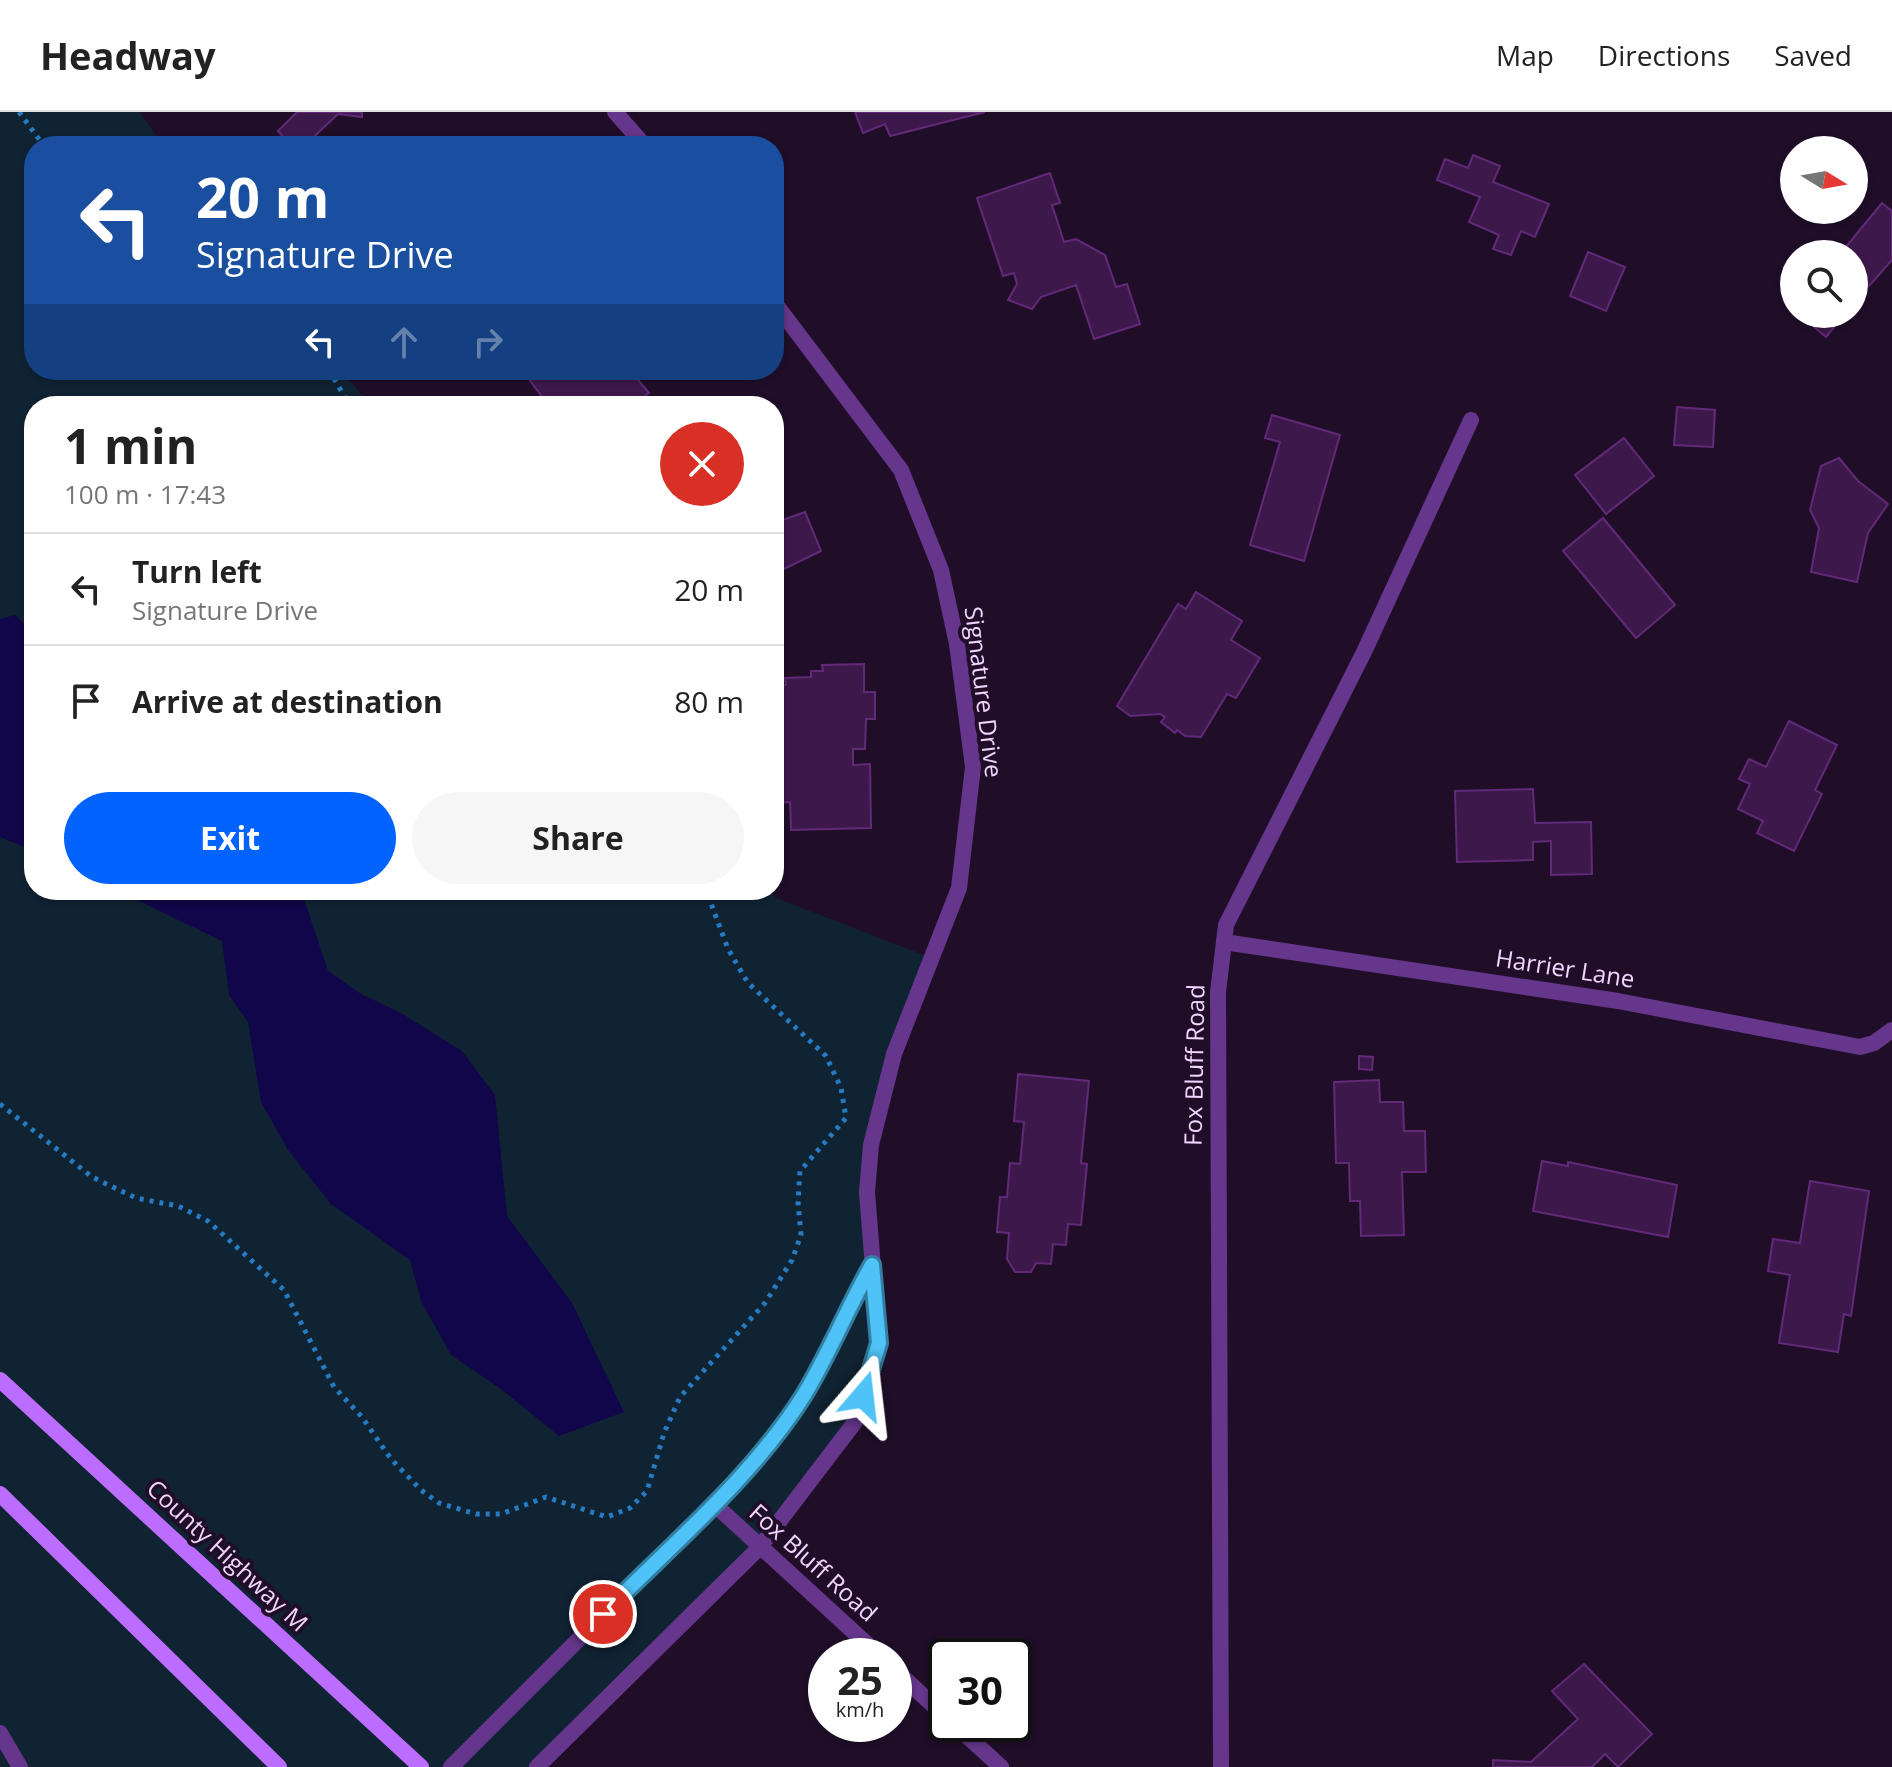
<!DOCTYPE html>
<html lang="en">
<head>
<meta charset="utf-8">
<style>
	body { margin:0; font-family:"Open Sans",sans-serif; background:#f6f6f6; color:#222; height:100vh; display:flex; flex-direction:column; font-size:30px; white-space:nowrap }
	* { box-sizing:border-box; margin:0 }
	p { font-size:26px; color:#767676 }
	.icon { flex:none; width:44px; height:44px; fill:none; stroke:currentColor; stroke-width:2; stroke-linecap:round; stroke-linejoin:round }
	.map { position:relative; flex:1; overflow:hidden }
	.drawer { position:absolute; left:24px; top:284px; width:760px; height:504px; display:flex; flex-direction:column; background:#fff; border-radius:32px; box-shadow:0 2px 6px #0004 }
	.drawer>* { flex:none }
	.hud { position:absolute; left:24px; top:24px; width:760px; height:244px; border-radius:32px; box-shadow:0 2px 6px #0004; background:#1a4fa0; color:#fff; overflow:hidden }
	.needle { width:52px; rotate:101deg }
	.tools { position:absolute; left:1780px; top:24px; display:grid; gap:16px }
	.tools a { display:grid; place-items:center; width:88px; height:88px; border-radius:50%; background:#fff; box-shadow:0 2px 6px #0004; font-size:40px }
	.speed { position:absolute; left:808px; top:1526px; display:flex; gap:16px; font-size:40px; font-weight:700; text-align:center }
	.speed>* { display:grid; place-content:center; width:104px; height:104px; border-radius:50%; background:#fff; box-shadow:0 2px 6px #0004; line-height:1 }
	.speed small { font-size:20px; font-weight:400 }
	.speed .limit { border:4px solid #111; border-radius:12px; background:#fff; color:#111 }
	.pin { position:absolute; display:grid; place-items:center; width:68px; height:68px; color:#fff; margin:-34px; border:4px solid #fff; border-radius:50%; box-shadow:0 2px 8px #0007 }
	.me { position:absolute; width:88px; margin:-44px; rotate:17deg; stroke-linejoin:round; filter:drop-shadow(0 0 6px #0008) }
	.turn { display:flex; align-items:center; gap:28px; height:168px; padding:0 40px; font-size:36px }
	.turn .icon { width:104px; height:104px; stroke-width:2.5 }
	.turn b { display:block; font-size:56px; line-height:68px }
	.lanes { display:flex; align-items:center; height:76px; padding:0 40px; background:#0003; justify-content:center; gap:40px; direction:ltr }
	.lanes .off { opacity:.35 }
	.round { display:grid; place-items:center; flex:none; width:84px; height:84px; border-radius:42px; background:#f6f6f6 }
	.headline { display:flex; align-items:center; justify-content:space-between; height:136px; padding:0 40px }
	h1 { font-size:48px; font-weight:700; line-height:60px }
	.action { display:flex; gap:16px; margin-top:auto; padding:16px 40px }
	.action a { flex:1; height:92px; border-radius:48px; background:#0263ff; color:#fff; font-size:32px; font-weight:700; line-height:92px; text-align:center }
	.action a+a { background:#f6f6f6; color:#222 }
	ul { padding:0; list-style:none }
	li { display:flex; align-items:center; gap:24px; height:112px; padding:0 40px; border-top:2px solid #e0e0e0 }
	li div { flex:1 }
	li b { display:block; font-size:30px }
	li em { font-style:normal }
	header { display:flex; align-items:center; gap:48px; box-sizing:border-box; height:112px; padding:0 40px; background:#fff; border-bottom:2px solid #e0e0e0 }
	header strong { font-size:38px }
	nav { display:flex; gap:44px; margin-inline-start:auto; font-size:28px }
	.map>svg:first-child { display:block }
	.green { fill:#102333 }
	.water { fill:#110649 }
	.building { fill:#3d194b; stroke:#622979; stroke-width:2 }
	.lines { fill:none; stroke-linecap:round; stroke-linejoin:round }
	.path { stroke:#267bc2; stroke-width:5; stroke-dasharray:4 6; stroke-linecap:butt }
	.street { stroke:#65368b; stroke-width:16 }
	.secondary { stroke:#bc6dff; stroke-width:16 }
	.route-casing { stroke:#337fa1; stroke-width:20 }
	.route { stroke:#4fc3f7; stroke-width:14 }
	.labels { text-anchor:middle; stroke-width:8; stroke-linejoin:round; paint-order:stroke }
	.street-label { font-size:24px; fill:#f0d6ff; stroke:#200e29 }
</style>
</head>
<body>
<header>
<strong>Headway</strong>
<nav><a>Map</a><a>Directions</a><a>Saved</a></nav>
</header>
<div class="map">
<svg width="1892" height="1655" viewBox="0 0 1892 1655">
	<rect width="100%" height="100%" fill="#200e29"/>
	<path class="green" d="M0 0H140L163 34H34V258H341L371 294H34V778H769L776 786 934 847 871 1033 879 1231 855 1310 759 1436 537 1655H0Z"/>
	<g class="water">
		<path d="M15 503 34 521V739L0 725V507Z"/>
		<path d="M116 778H301L328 859 361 882 401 901 462 939 495 983 507 1104 572 1191 624 1300 559 1324 501 1277 451 1243 421 1189 410 1148 331 1092 288 1038 261 990 248 910 229 883 222 829Z"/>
	</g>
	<g class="building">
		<path d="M297 0H362V5L338 2 304 34H291L278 19Z"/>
		<path d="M855 0H985L890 24 885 12 863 21Z"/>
		<path d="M1473 43 1500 54 1493 70 1549 92 1535 125 1521 119 1511 143 1493 137 1499 123 1469 110 1480 85 1437 68 1445 47 1468 56Z"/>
		<path d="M1050 61 1060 91 1052 93 1064 130 1076 127 1105 143 1116 175 1127 172 1140 212 1094 227 1076 173 1041 185 1032 197 1008 188 1017 172 1014 161 1003 164 977 86Z"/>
		<path d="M1882 91 1892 99V148L1854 191V142H1840Z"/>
		<path d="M1588 140 1625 155 1606 199 1570 184Z"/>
		<path d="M1799 202H1845L1826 225Z"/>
		<path d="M522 258H640L634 263 649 281 630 294H549Z"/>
		<path d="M1677 295 1715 298 1713 335 1674 333Z"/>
		<path d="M1272 303 1340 323 1304 449 1250 433 1280 330 1265 326Z"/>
		<path d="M1624 326 1654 364 1606 402 1575 363Z"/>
		<path d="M1839 346 1858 369 1888 392 1868 421 1857 470 1811 460 1819 416 1810 398 1821 354Z"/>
		<path d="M805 400 821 439 774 462V411Z"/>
		<path d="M1603 406 1675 493 1636 526 1563 439Z"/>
		<path d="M1196 480 1242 509 1231 528 1260 546 1236 586 1227 582 1201 625 1185 624 1177 618 1175 621 1161 610 1165 605 1160 602 1130 604 1117 594 1178 492 1186 497Z"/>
		<path d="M864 552V580H875V607H866L865 637H853V653L870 652 871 716 791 718 790 690 774 691V573H786L785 566 811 565V559H823L822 553Z"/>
		<path d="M1789 609 1837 633 1815 678 1822 682 1794 739 1757 721 1763 709 1738 697 1750 672 1739 667 1749 647 1766 655Z"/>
		<path d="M1533 677 1535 711 1591 710 1592 762 1551 763V729L1533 730V748L1457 750 1455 679Z"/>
		<path d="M1359 944 1373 945 1372 958 1359 957Z"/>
		<path d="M1018 962 1089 969 1081 1051 1087 1052 1081 1113 1068 1112 1066 1133 1053 1132 1051 1152 1036 1151 1031 1160H1015L1007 1147 1009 1121 997 1120 1000 1085H1007L1010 1051 1020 1052 1024 1010 1014 1009Z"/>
		<path d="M1379 968 1380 990H1403L1404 1019H1425L1426 1060H1402L1404 1123 1361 1124 1360 1089H1350L1349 1051H1336L1334 970Z"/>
		<path d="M1542 1049 1568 1054V1050L1677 1073 1668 1125 1533 1099Z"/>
		<path d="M1810 1069 1869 1079 1851 1204 1844 1202 1838 1240 1779 1231 1790 1163 1768 1159 1773 1127 1800 1131Z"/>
		<path d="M1584 1552 1652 1622 1618 1655 1605 1642 1592 1655H1493V1648L1531 1650 1578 1607 1552 1579Z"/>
	</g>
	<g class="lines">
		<g class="path">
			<path d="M19 0 44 34"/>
			<path d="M329 258 350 294"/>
			<path d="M0 992 92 1065 136 1086 178 1094 208 1109 284 1178 334 1275 362 1305 391 1347 421 1378 439 1391 476 1402H501L546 1385 607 1405 630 1396 647 1379 664 1321 680 1285 765 1191 792 1148 801 1123 798 1090 800 1059 846 1006 841 976 826 944 748 871 728 837 706 778"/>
		</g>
		<g class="street">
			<path d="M615 0 645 34"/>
			<path d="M1224 830 1618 889 1860 935 1874 931 1892 918"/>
			<path d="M714 1392 880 1544"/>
			<path d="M894 1557 946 1605"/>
			<path d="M954 1612 1001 1655"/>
			<path d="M0 1621 20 1655"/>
			<path d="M451 1655 714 1392 763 1337 804 1283 872 1153"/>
			<path d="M537 1655 759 1436 855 1310 879 1231 867 1080 871 1033 894 942 959 776 973 655 957 532 941 458 901 358 774 190"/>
			<path d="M1221 1655 1218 880 1226 813 1364 540 1471 308"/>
		</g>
		<g class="secondary">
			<path d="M0 1268 421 1655"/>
			<path d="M0 1382 279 1655"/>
		</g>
	</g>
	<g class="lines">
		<defs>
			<path id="route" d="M603 1502C671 1433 752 1366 804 1283 829 1242 848 1195 872 1153L879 1231 863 1284"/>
		</defs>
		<use href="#route" class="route-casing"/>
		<use href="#route" class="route"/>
	</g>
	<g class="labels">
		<g class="street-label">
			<text transform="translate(983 580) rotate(83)" y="8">Signature Drive</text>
			<text transform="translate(1565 857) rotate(9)" y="8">Harrier Lane</text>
			<text transform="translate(1195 953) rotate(-89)" y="8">Fox Bluff Road</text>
			<text transform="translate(227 1444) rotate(43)" y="8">County Highway M</text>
			<text transform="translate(813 1451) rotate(42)" y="8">Fox Bluff Road</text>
		</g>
	</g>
</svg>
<div class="tools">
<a><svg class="needle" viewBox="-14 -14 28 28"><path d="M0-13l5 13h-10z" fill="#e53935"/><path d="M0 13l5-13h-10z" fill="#767676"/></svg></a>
<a><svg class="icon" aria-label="search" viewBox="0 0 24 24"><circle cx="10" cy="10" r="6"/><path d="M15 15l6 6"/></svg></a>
</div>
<div class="speed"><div>25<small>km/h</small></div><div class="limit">30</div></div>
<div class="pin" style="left:603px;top:1502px;background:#d93025"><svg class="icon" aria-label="arrive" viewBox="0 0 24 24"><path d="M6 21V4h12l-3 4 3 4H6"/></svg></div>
<svg class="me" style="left:863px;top:1284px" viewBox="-20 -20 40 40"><path d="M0-17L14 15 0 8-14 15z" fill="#4fc3f7" stroke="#fff" stroke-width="4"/></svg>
<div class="hud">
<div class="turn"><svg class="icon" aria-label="left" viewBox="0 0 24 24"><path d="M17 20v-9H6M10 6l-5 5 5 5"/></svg><div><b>20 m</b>Signature Drive</div></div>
<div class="lanes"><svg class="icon" aria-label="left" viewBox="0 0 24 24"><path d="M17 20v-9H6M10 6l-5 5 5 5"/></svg><svg class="icon off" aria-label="ahead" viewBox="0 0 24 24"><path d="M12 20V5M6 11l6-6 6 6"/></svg><svg class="icon off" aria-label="right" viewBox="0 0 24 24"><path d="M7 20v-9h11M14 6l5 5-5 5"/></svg></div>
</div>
<section class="drawer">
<div class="headline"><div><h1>1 min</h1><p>100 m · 17:43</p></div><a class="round" style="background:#d93025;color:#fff"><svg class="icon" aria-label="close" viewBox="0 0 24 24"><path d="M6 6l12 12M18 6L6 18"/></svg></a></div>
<ul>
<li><svg class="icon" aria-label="left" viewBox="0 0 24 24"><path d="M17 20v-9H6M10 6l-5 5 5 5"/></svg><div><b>Turn left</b><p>Signature Drive</p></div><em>20 m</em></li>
<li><svg class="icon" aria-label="arrive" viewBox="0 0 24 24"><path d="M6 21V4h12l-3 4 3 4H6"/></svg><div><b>Arrive at destination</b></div><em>80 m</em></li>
</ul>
<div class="action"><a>Exit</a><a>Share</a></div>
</section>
</div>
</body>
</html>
